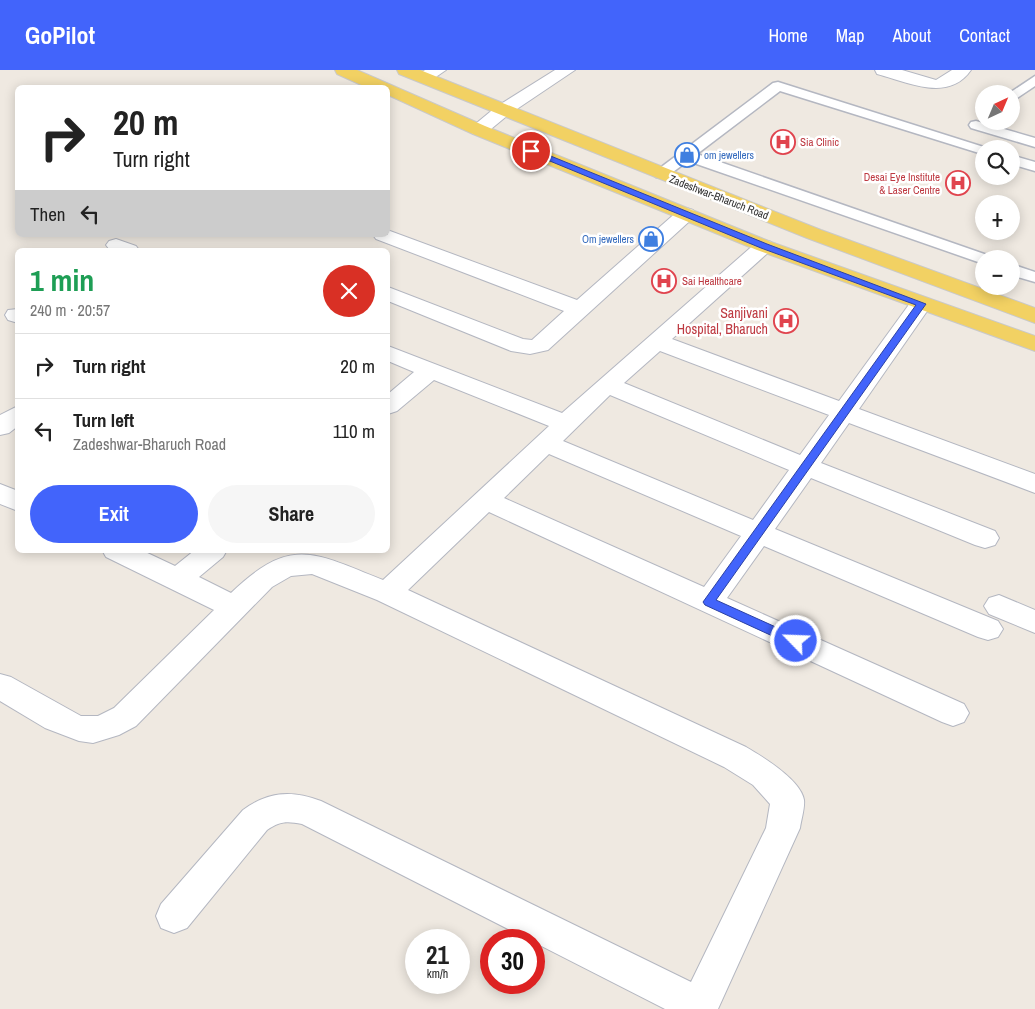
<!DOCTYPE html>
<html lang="en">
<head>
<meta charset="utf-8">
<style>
	body { margin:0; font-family:"Archivo Narrow",sans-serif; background:#f6f6f6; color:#222; height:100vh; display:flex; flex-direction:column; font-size:19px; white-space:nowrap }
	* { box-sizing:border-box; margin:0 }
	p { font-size:16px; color:#767676 }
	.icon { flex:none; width:28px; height:28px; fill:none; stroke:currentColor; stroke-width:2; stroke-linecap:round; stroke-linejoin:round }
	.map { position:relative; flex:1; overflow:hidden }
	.panel { position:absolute; left:15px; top:178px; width:375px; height:305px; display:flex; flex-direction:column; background:#fff; border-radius:8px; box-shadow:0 2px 12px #0003 }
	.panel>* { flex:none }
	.hud { position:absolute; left:15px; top:15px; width:375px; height:152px; border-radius:8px; box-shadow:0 2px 12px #0003; background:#fff; color:#222; overflow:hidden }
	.needle { width:32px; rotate:44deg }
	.tools { position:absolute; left:975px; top:15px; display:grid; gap:10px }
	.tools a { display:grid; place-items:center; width:45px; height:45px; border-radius:50%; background:#fff; box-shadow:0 2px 12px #0003; font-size:25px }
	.speed { position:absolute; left:405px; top:859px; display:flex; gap:10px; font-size:25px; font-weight:700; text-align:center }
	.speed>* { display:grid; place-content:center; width:65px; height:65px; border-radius:50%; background:#fff; box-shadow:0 2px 12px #0003; line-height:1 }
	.speed small { font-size:12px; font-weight:400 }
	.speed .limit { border:8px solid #d22; background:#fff; color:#111 }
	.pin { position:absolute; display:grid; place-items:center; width:42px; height:42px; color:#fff; margin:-21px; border:2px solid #fff; border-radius:50%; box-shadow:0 1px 5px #0007 }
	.me { position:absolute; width:55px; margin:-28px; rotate:294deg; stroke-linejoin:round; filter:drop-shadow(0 0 4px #0008) }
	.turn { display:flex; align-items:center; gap:18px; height:105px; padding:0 15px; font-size:22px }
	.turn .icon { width:65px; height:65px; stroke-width:2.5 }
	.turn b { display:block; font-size:35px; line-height:42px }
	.then { display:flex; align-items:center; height:48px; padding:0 15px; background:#0003; gap:10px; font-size:19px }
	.round { display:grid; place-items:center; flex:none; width:52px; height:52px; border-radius:26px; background:#f6f6f6 }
	.summary { display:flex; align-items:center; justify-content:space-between; height:85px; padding:0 15px }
	h1 { font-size:30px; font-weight:700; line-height:38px; color:#1e9e55 }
	.button { display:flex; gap:10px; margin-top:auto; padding:10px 15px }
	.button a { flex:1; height:58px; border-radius:30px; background:#4264fb; color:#fff; font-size:20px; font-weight:700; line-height:58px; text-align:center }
	.button a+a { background:#f6f6f6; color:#222 }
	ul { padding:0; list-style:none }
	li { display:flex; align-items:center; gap:15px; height:65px; padding:0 15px; border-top:1px solid #e0e0e0 }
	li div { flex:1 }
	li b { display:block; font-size:19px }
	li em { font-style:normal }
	header { display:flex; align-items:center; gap:30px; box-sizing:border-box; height:70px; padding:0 25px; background:#4264fb; color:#fff }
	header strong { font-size:24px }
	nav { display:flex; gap:28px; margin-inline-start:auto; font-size:18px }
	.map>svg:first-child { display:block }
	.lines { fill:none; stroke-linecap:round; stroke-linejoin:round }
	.service-casing { stroke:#b4b7c1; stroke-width:3 }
	.minor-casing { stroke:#b4b7c1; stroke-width:2 }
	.primary-casing { stroke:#c9c9c9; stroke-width:2 }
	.service { fill:#fff; fill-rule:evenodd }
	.minor { fill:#fff; fill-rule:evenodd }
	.primary { fill:#f2d163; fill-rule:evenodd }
	.route { fill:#4264fb; stroke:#2b41a3 }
	.labels { text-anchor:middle; stroke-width:5; stroke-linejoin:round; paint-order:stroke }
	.far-health-label { font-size:11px; fill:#be3a42; stroke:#fff; text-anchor:start }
	.far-shop-label { font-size:11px; fill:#366cbe; stroke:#fff; text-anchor:start }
	.far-street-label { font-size:11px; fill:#2e2e2e; stroke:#fff }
	.health-label { font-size:14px; fill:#be3a42; stroke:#fff; text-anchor:end }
</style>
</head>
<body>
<header>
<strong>GoPilot</strong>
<nav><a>Home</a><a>Map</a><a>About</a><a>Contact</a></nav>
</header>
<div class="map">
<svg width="1035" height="939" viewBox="0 0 1035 939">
	<rect width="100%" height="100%" fill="#efe9e1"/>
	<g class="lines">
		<defs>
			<g id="service">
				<path d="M1035 6V16L1011 32V24H1008Z"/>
				<path d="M778 12 990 79H984V84L979 83 780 21 697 84 990 186 992 189H984V194L978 192 688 91 666 107H656L654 104 656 101 773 13Z"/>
				<path d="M976 51 1035 68V77L971 58 969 55 971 52Z"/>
				<path d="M1011 85 1035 92V101L1011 94Z"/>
				<path d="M1011 194 1035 202V212L1011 205Z"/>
			</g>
			<g id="minor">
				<path d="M425 0H446L430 11H418L416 7Z"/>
				<path d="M555 0H575L508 45 485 64H473L470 60 473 56 496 37Z"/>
				<path d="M875 0H902L936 10 952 0H971C948 33 908 12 877 4Z"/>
				<path d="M686 138 693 140 696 144 693 148 548 280 530 284 511 281 388 231V217L523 269 532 270 564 241 376 169 373 165H388V160L390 161 577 230 679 140Z"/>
				<path d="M116 169 136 176 139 180 109 179 106 175 109 171Z"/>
				<path d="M764 170 771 172 774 176 771 180 672 269 839 331 913 229 921 227 929 229 932 234 859 339 1035 404V423L849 353 821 393 995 461 999 468 995 475 985 478 975 475 811 408 775 459 998 551 1003 559 998 567 988 570 978 567 764 476 727 528 964 634 969 643 964 652 953 656 942 652 489 442 408 520 746 677C763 687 801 710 804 730 805 738 801 750 800 758L718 939H665L302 754C287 751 280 751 267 760L187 858 174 863 161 858 156 846 161 834 243 740C269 721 292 720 321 731L691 912 766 758 770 734 753 715 724 697 377 530 312 504 291 506 272 517 136 656 119 665 93 673 79 671 45 658 0 631V604L11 607 81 646H98L114 638 214 540 106 487 102 480H141L175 496 195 480H227L223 487 199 507 231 523C291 465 314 483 383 510L549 356 434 310 397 341 388 344V324L414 302 388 291V276L562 343 757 172ZM660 281 829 345 800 385 624 313ZM610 325 789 400 753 450 563 371ZM549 384 741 466 704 517 504 428Z"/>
				<path d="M18 239V253L8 250 5 245 8 240Z"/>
				<path d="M18 336V356L9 363 0 365V345Z"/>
				<path d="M0 414 18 421V441L0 434Z"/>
				<path d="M999 525 1035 540V563L989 544 984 536 989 528Z"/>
			</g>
			<g id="primary">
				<path d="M335 0H357L485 56 771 172 1035 266V281L757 180 473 64 388 25V18H368L337 4Z"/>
				<path d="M397 0H420L821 160 1035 238V253L807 168 399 4Z"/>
			</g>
		</defs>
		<use href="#service" class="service-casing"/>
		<use href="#minor" class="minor-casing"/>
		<use href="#primary" class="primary-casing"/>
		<use href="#service" class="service"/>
		<use href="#minor" class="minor"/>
		<use href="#primary" class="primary"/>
	</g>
	<path class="route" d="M531 78 767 174 926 234 716 530 800 568 802 571 800 575H792L705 535 703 532 916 235 761 178 528 82 527 81Z"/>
	<defs>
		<symbol id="hospital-ring" viewBox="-11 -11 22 22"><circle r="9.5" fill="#fff" stroke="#e0444e" stroke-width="1.5"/><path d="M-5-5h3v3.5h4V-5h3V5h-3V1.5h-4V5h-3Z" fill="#e0444e"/></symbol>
		<symbol id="shop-ring" viewBox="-11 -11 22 22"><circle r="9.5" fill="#fff" stroke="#3f7fe0" stroke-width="1.5"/><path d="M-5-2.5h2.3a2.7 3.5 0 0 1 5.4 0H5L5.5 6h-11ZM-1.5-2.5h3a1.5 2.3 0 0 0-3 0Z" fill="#3f7fe0"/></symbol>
	</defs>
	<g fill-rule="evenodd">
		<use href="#hospital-ring" x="769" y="58" width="28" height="28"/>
		<use href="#shop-ring" x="673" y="71" width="28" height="28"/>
		<use href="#hospital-ring" x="944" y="99" width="28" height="28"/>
		<use href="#shop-ring" x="637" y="155" width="28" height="28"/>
		<use href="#hospital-ring" x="650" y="197" width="28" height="28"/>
		<use href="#hospital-ring" x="772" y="237" width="28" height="28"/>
	</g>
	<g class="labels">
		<g class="far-health-label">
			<text x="800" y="76">Sia Clinic</text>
			<text x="940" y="111" text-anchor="end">Desai Eye Institute<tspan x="940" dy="13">&amp; Laser Centre</tspan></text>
			<text x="682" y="215">Sai Healthcare</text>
		</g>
		<g class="far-shop-label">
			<text x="704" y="89">om jewellers</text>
			<text x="634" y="173" text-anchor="end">Om jewellers</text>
		</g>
		<g class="far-street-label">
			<text transform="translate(719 127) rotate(21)" y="4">Zadeshwar-Bharuch Road</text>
		</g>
		<g class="health-label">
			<text x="768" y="248">Sanjivani<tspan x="768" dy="16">Hospital, Bharuch</tspan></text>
		</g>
	</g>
</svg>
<div class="tools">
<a><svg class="needle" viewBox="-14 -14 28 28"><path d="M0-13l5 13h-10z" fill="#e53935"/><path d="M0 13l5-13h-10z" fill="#767676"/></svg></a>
<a><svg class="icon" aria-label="search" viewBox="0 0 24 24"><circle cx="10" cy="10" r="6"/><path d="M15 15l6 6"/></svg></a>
<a>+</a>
<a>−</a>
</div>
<div class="speed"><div>21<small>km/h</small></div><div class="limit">30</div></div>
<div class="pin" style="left:531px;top:81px;background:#d93025"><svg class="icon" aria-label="arrive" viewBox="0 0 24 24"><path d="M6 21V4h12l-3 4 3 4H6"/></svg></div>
<svg class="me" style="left:796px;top:571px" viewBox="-20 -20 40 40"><circle r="17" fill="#4264fb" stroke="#fff" stroke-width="3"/><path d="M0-11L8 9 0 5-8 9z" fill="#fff"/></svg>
<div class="hud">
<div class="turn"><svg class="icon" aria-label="right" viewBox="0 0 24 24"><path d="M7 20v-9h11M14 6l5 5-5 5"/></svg><div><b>20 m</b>Turn right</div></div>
<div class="then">Then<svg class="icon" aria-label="left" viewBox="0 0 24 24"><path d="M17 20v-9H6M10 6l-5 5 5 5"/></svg></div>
</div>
<section class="panel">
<div class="summary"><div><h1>1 min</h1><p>240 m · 20:57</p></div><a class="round" style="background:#d93025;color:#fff"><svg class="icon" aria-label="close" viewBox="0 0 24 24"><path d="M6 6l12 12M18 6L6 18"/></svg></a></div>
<ul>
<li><svg class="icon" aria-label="right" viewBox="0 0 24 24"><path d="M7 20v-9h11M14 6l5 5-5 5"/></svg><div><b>Turn right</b></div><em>20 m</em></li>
<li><svg class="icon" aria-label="left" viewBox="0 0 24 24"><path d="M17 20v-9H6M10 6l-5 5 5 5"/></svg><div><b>Turn left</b><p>Zadeshwar-Bharuch Road</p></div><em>110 m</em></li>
</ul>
<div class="button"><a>Exit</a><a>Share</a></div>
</section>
</div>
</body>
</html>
